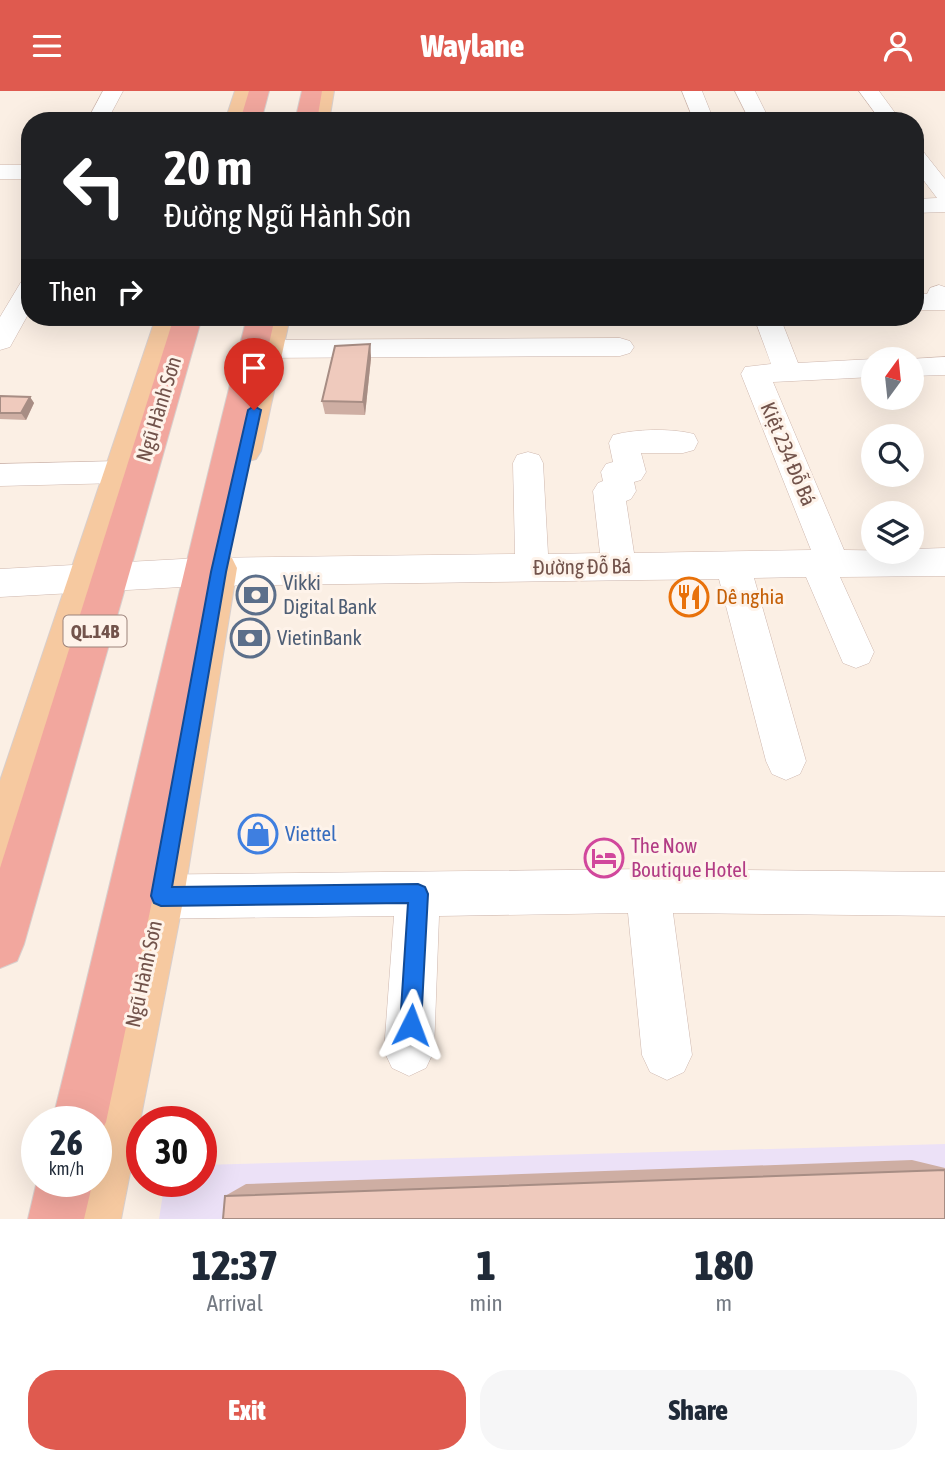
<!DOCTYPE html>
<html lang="en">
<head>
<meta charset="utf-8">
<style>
	body { margin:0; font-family:"Asap Condensed",sans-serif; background:#f6f6f7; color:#1f2937; height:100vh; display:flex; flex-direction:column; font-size:26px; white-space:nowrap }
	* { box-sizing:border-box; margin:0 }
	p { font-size:23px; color:#747a83 }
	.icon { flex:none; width:38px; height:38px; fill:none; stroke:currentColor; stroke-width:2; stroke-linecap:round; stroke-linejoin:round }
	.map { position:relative; height:1128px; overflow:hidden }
	.sheet { display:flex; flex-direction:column; background:#fff; flex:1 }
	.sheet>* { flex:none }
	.hud { position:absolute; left:21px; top:21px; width:903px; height:214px; border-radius:28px; box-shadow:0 7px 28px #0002; background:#202124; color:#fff; overflow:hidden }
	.needle { width:46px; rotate:15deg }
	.fabs { position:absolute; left:861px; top:256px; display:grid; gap:14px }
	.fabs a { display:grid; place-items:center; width:63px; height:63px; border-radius:50%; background:#fff; box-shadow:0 7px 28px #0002; font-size:35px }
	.speed { position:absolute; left:21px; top:1015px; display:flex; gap:14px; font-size:35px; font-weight:700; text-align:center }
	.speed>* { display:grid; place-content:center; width:91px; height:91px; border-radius:50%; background:#fff; box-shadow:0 7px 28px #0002; line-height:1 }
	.speed small { font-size:18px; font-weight:400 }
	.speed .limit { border:10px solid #d22; background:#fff; color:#111 }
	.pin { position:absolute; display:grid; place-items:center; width:60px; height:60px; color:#fff; margin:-72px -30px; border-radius:50% 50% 50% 0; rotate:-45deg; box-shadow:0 0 7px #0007 }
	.pin .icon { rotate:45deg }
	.me { position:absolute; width:77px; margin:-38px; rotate:3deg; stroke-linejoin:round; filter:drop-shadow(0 0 5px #0008) }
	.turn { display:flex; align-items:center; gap:24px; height:147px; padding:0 28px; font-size:32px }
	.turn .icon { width:91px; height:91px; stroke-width:2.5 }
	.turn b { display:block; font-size:49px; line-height:60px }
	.then { display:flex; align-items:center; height:66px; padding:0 28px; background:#0003; gap:14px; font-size:26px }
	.eta { display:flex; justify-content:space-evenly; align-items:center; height:119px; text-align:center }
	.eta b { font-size:42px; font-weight:800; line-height:49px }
	.action { display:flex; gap:14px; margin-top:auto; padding:14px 28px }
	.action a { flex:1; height:80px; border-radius:28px; background:#df5a4f; color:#fff; font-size:28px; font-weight:800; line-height:80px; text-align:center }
	.action a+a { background:#f6f6f7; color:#1f2937 }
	header { display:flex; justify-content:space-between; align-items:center; height:91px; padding:0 28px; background:#df5a4f; color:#fff; font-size:32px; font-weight:800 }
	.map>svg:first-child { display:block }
	.education { fill:#ece1f7 }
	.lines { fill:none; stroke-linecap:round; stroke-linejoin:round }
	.minor-casing { stroke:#ceb7ae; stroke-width:1 }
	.major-casing { stroke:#d8cfcd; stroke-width:2 }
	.highway-casing { stroke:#d8cfcd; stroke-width:2 }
	.minor { fill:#fff; fill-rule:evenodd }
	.major { fill:#f6c9a0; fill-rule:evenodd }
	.highway { fill:#f2a79e; fill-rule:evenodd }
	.wall { fill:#ceaea3 }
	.shaded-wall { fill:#a78d84 }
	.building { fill:#efcabd; stroke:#a78d84; stroke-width:2 }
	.route { fill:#1a73e8; stroke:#114b97; stroke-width:2 }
	.labels { text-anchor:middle; stroke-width:6; stroke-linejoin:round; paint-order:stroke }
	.shield { fill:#fef3ea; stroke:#9c837b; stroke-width:2 }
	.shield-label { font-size:19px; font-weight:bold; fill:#72534b }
	.street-label { font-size:21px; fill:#72534b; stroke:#fef3ea }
	.service-label { font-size:21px; fill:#4e5e75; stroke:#fef3ea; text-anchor:start }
	.food-label { font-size:21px; fill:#c56008; stroke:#fef3ea; text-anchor:start }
	.shop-label { font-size:21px; fill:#366cbe; stroke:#fef3ea; text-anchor:start }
	.hotel-label { font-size:21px; fill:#b23c85; stroke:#fef3ea; text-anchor:start }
</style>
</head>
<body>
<header><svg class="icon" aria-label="menu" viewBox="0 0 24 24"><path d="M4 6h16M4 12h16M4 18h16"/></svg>Waylane<svg class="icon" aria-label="person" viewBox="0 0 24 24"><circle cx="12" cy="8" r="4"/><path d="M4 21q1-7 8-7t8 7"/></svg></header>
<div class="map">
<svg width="945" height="1128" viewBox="0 0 945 1128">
	<rect width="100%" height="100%" fill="#fbefe4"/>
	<path class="education" d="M945 1053V1128H159L165 1090H201V1074Z"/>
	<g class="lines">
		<defs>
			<g id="minor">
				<path d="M103 0H123L107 30H87Z"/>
				<path d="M682 0H702L714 30H694Z"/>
				<path d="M735 0H755L770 30H750Z"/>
				<path d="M859 0H879L901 30H881Z"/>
				<path d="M915 57 922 59 945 88V121L915 122V108L937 107 915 78Z"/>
				<rect x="0" y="74" width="30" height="14"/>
				<path d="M30 188V220L10 256 0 259V226L21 191Z"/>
				<path d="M939 194 945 196V219H915V203H927L930 197Z"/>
				<path d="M754 226H780L798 272 873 268V286L773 291 844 459 912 460V458L945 457V485L840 486 874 561 869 572 856 577 843 572 806 486 754 487 806 670 800 683 786 689 772 683 766 670 719 488 200 495 0 506V478L200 467 515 463 513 372 517 364 528 361 539 364 543 372 548 463 600 462 593 400 598 392 603 390 601 381 606 373 613 371 609 352 613 344C636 338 671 337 694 343L698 351 694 359 683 362H641L646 381 641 389 634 391 636 400 631 408 626 410 634 462 811 459 741 283 745 276 771 273Z"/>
				<path d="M620 247 630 250 634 256 630 262 620 265 254 267 244 264 240 258 244 252 254 249Z"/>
				<path d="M945 266V284L912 285V268H909Z"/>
				<path d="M120 370 131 373 136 381 131 389 120 392 0 395V373Z"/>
				<path d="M648 778 945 781V825L673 822 692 964 684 981 667 989 650 981 642 964 628 822 439 825 434 960 426 977 409 985 392 977 384 960 394 825 136 828 120 822 114 806 120 790 136 784Z"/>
			</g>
			<g id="major">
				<path d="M235 0H255L246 30H225Z"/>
				<path d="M314 0H334L329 30H307Z"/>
				<path d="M156 226H184L22 757 16 773 0 779V690Z"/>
				<path d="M262 226H290L261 360 256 368 245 371 234 368 229 360Z"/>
				<path d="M219 463 232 467 237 477 184 805 121 1128H65L73 1090H96V1031H87L138 805 201 477 206 467Z"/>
			</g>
			<g id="highway">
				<path d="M249 0H269L261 30H240Z"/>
				<path d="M302 0H322L317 30H295Z"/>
				<path d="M174 226H202L24 853 17 870 0 877V777Z"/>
				<path d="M247 226H275C215 494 163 763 106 1031L96 1051V1031H52C119 763 179 493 247 226Z"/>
				<path d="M37 1090H93L84 1128H28Z"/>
			</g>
		</defs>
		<use href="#minor" class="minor-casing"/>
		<use href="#major" class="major-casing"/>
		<use href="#highway" class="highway-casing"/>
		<use href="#minor" class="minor"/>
		<use href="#major" class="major"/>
		<use href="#highway" class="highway"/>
	</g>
	<g class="wall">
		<path d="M370 253 371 267 365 324 325 323 322 310Z"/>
		<path d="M0 305 30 306 34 312 26 329 0 328Z"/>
		<path d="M912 1069 945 1077V1128L225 1105 246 1093Z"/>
	</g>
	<g class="shaded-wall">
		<path d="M370 253 371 267 365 324 363 311Z"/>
		<path d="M30 306 34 312 26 329 21 322Z"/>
	</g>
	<g class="building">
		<path d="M370 253 363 311 322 310 335 255Z"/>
		<path d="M0 305 30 306 21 322H0Z"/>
		<path d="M945 1079V1128H223L225 1105Z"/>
	</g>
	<path class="route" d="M254 315 261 319 226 481 172 796 418 793 425 796 428 803 421 934 418 941 411 944 404 941 400 934 408 812 161 815 154 812 151 805 211 481 248 319Z"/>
	<defs>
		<symbol id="bank-ring" viewBox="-11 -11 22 22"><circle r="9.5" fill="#fef3ea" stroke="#5c6f8a" stroke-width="1.5"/><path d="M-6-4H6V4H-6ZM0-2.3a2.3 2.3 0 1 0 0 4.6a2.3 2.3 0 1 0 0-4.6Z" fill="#5c6f8a"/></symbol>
		<symbol id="restaurant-ring" viewBox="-11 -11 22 22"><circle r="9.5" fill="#fef3ea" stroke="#e8710a" stroke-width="1.5"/><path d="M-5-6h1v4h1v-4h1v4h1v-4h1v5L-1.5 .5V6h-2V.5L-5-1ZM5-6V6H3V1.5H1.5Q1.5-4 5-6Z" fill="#e8710a"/></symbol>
		<symbol id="shop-ring" viewBox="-11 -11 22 22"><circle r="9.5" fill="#fef3ea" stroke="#3f7fe0" stroke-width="1.5"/><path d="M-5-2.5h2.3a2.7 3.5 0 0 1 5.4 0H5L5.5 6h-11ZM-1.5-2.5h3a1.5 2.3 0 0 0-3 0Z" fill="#3f7fe0"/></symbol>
		<symbol id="hotel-ring" viewBox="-11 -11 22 22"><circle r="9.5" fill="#fef3ea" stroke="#d1479c" stroke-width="1.5"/><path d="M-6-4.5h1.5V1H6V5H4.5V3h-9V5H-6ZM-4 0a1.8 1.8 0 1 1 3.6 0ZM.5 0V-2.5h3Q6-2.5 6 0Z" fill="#d1479c"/></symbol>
	</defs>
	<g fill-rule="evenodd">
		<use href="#bank-ring" x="234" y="482" width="44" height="44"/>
		<use href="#restaurant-ring" x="667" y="484" width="44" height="44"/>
		<use href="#bank-ring" x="228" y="525" width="44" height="44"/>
		<use href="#shop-ring" x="236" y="721" width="44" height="44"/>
		<use href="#hotel-ring" x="582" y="745" width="44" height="44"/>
	</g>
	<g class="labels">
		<rect class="shield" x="63.5" y="524.5" width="63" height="31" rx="5"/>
		<g class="shield-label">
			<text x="95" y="547">QL.14B</text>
		</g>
		<g class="street-label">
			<text transform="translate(159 318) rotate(-73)" y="7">Ngũ Hành Sơn</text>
			<text transform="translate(788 363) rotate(67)" y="7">Kiệt 234 Đỗ Bá</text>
			<text transform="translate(582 476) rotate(-1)" y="7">Đường Đỗ Bá</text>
			<text transform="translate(144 883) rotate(-78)" y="7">Ngũ Hành Sơn</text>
		</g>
		<g class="service-label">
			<text x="283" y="499">Vikki<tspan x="283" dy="24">Digital Bank</tspan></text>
			<text x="277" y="554">VietinBank</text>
		</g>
		<g class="food-label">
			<text x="716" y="513">Dê nghia</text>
		</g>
		<g class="shop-label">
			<text x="285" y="750">Viettel</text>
		</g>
		<g class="hotel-label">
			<text x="631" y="762">The Now<tspan x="631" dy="24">Boutique Hotel</tspan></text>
		</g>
	</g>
</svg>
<div class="fabs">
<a><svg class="needle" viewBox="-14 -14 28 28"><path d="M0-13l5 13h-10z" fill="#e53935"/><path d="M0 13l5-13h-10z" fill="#747a83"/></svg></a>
<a><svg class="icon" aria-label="search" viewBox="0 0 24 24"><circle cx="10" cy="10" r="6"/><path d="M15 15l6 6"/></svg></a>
<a><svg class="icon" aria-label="layers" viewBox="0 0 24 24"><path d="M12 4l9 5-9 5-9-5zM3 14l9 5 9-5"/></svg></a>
</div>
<div class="speed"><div>26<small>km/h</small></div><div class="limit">30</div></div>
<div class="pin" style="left:254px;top:319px;background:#d93025"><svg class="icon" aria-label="arrive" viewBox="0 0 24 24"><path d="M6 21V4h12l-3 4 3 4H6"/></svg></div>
<svg class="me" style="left:411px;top:934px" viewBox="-20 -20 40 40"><path d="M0-17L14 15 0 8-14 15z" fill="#1a73e8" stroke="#fff" stroke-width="4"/></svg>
<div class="hud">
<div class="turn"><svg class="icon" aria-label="left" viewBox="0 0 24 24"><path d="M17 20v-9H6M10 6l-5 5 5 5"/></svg><div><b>20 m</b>Đường Ngũ Hành Sơn</div></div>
<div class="then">Then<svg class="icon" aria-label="right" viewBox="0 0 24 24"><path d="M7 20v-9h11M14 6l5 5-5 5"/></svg></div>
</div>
</div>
<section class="sheet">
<div class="eta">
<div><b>12:37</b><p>Arrival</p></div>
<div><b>1</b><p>min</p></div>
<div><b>180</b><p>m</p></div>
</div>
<div class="action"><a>Exit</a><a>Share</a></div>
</section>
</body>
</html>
